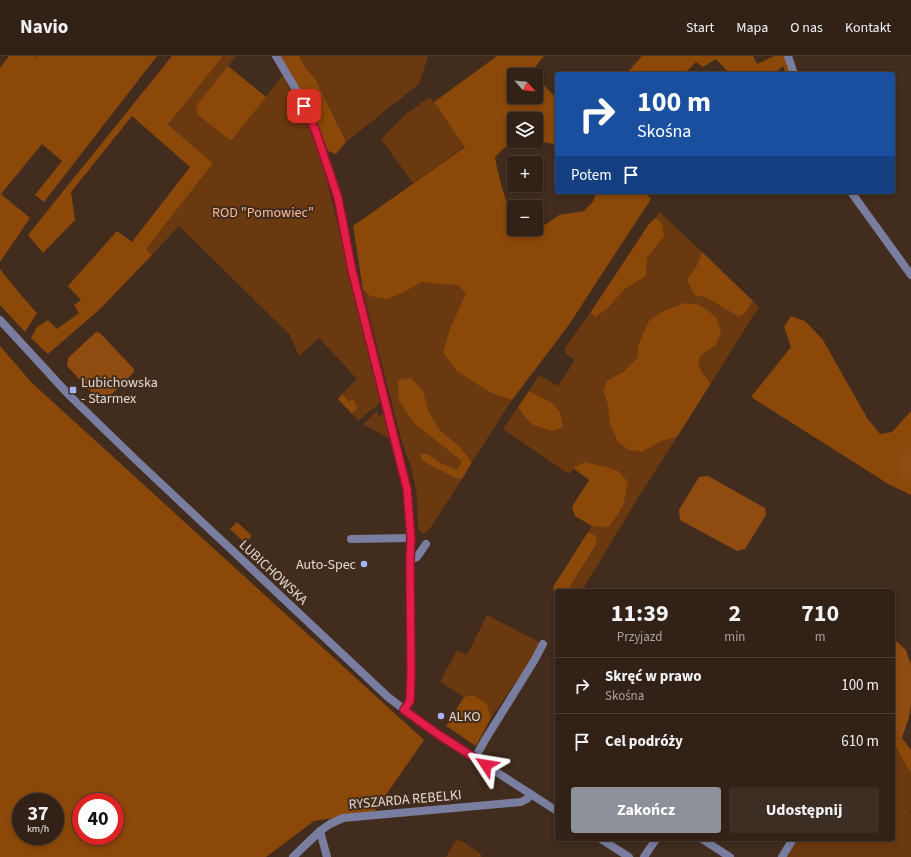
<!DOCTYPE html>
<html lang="pl">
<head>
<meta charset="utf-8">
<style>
	body { margin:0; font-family:"Source Sans 3",sans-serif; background:#3d2e23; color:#f1f3f6; height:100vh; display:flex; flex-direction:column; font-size:15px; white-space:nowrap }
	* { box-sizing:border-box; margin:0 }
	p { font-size:13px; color:#a8a3a1 }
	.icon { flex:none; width:22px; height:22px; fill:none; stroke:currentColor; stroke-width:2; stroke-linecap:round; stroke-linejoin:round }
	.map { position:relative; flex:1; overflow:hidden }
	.drawer { position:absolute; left:555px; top:533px; width:340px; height:252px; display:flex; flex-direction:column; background:#312116; border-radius:4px; box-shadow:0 2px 6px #0003,0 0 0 1px #4c3e35 }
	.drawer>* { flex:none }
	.top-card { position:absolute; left:555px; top:16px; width:340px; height:122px; border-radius:4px; box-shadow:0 2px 6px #0003,0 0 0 1px #4c3e35; background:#1a4fa0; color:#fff; overflow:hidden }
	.needle { width:26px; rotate:117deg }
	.controls { position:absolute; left:507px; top:12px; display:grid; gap:8px }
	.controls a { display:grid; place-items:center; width:36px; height:36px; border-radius:4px; background:#312116; box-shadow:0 2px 6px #0003,0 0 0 1px #4c3e35; font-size:20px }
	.speed { position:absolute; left:12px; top:737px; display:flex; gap:8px; font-size:20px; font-weight:700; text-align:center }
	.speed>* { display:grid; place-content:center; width:52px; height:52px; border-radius:50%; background:#312116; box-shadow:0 2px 6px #0003,0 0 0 1px #4c3e35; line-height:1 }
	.speed small { font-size:10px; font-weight:400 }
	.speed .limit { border:6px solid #d22; background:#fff; color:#111 }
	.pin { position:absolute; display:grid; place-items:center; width:34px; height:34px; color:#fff; margin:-17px; border-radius:8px; box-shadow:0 2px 6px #0006 }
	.me { position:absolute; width:44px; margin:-22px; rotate:303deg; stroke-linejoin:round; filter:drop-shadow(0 0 3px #0008) }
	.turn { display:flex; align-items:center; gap:14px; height:84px; padding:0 16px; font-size:18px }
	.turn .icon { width:52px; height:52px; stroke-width:2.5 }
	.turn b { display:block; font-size:28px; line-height:34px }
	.then { display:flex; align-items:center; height:38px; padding:0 16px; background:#0003; gap:8px; font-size:15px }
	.eta { display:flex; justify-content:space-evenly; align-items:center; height:68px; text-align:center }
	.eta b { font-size:24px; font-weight:700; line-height:28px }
	.button { display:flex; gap:8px; margin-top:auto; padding:8px 16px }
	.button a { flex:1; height:46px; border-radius:4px; background:#8c9099; color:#fff; font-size:16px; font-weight:700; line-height:46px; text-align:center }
	.button a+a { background:#3d2e23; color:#f1f3f6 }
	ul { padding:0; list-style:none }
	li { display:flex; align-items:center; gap:12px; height:56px; padding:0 16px; border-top:1px solid #4c3e35 }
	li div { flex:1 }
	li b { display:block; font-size:15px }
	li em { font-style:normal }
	header { display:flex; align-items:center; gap:24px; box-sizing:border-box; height:56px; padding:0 20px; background:#312116; border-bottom:1px solid #4c3e35 }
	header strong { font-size:19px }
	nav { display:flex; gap:22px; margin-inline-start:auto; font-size:14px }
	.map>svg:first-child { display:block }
	.green { fill:#6b390f }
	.forest { fill:#8c4808; fill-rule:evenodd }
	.water { fill:#904c10 }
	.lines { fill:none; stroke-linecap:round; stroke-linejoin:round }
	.minor { stroke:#797ea0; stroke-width:8 }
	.tertiary { stroke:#797ea0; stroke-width:8 }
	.route-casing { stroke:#92132f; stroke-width:10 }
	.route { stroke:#e11d48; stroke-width:7 }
	.poi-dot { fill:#a7b1fc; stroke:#412c1e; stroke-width:1.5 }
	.labels { text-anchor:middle; stroke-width:4; stroke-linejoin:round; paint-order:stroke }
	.park-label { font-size:14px; fill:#f7bc94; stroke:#412c1e }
	.poi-label { font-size:14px; fill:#e4d7ce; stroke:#412c1e; text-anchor:start }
	.street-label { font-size:14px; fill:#e4d7ce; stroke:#412c1e }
</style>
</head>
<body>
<header>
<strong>Navio</strong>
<nav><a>Start</a><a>Mapa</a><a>O nas</a><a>Kontakt</a></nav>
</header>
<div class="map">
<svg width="911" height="801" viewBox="0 0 911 801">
	<rect width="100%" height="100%" fill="#412c1e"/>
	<g class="green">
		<path d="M221 0H236L196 51 231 85 283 19 305 63 322 104 381 346 358 365 352 358 357 352 342 338 357 323 319 282 299 300 290 279 179 170 152 199 145 193 213 107 168 70 221 1Z"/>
		<path d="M299 0H428L419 28 346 86 315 24 305 11Z"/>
		<path d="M430 41 465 90 413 127 381 83 407 57Z"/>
		<path d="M660 156 702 196 697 209 687 224 694 239 707 242 739 261 745 257 753 245 759 251 711 327 703 318 698 308 701 299 716 289 638 290V301L623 316 607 326 603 335 608 349 609 366 642 396 662 385 677 381 641 437 585 530 579 535H567L597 489 596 480 588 476 592 470H609L617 415C600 409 582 400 569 418L503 373 518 351 524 361 551 346 529 335 539 319 558 330 575 304 566 298 565 292 590 257 595 261 606 254 625 233 646 220 647 202 654 193 662 167 655 162Z"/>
		<path d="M421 226 438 228 457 229 467 237 450 273 491 337 512 344 472 406 460 391 440 374 429 356 423 335 415 368 463 405 457 414 441 407 428 398 422 405 455 422 462 423 429 474 423 478 418 473 417 440 411 411 402 386 384 317 363 235 370 240 406 235Z"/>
		<path d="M377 355 378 360 384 358 391 383H390L363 368Z"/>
		<path d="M487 559 541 587 530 605 491 662 487 648 473 639 464 641 440 626 457 594 467 599Z"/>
		<path d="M896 691 911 718V753L910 756 911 757V801H784L796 783H893V703Z"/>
		<path d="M456 784 462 785 482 799 481 801H446Z"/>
	</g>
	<g class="forest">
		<path d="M9 0H34L36 1 37 0H157L44 146 35 139 62 105 42 88 1 138 30 162 0 206V12Z"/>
		<path d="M172 0H221L222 1 168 69 213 107 146 193 152 199 100 253 48 298 31 282 37 271 48 264 57 273 79 257 74 249 81 244 68 230 117 175 132 186 190 111 132 60 71 136 75 164 43 197 28 179Z"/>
		<path d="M280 0H299L305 11 315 23 346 86 336 98 328 95 307 45Z"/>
		<path d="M497 0H544L531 16 534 19H514V41H536V21L557 43V89L549 87 527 85 505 91 495 101C498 122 506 143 512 163L514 165V173H520L523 177 533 175 548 167 559 159 584 155 592 147 597 136H645L651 143 568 270 512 344 491 337 457 315 443 297 450 273 466 237 457 229 438 228 422 226 406 235 387 243 370 240 363 234 353 170 465 91 434 46ZM514 63H536V85H514Z"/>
		<path d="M642 0H753L757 8 774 0H786L791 18H786L783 10 774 18H730L716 3 703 11 696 6 687 15 689 18H626Z"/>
		<path d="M228 10 266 41 231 85 198 59 196 50Z"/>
		<path d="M655 162 662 167 664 180 654 193 647 202 646 220 625 233 606 254 595 261 590 257 649 168Z"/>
		<path d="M702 196 753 245 745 257 739 261 707 242 694 239 687 224 697 209Z"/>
		<path d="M0 213 20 238 37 257 25 276 0 249Z"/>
		<path d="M685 247 700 249 716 261 721 276 716 289 701 299 698 308 703 318 711 327 677 381 662 385 642 396 629 394 618 386 609 365 608 349 603 335 607 325 623 316 638 301V290L649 265 663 255Z"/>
		<path d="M791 260 805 265 823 284 867 362 880 378 892 376 911 355V439L890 429 751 341 791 291 784 271Z"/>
		<path d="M0 290 32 327 424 684 374 756 314 765 266 801H0ZM21 746H55V780H21ZM81 746H115V780H81Z"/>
		<path d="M411 322 423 335 429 356 440 374 460 391 472 406 462 423 455 422 422 405 421 398H428L441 407 457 414 462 405 415 368 399 345 398 324Z"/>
		<path d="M529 335 551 346 560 356 563 371 552 375 533 369 524 360 518 351Z"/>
		<path d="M342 338 349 345 354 344 357 352 352 358 338 343Z"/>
		<path d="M585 406 604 410 618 415 628 426 623 450 609 471 592 470 575 460 572 451 589 424 573 412Z"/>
		<path d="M237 466 252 480 245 487 230 473Z"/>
		<path d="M588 476 596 480 597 488 567 535H557V539L555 540 553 531Z"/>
		<path d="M473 639 487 648 491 662 476 690 446 670 464 641Z"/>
		<path d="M893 681 902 682 911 694V718L893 686Z"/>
	</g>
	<g class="water">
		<path d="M96 276 100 277 134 313V316L104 346H101L67 310 68 302Z"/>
		<path d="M911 389V427L899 418 898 399Z"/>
		<path d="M708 420 765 452 766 459 745 493 737 495 680 464 679 454 699 421Z"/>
		<path d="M893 582 906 594 911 609V648L909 661 902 682 893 681Z"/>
	</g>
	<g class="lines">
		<g class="minor">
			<path d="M276 0 298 37 316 76 338 142 352 214 407 433 411 482V617L410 645 405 654"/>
			<path d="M788 0 794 18"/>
			<path d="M851 136 911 219"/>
			<path d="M351 483 411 482"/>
			<path d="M410 504 417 501 426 488"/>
			<path d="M475 702 485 684 534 605 543 588"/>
			<path d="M320 775 327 801"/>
			<path d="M702 783 730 801"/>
			<path d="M293 801 320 775 330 768 343 762 521 746 527 743 531 738"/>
			<path d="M644 801 656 783"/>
			<path d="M782 801 793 783"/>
		</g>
		<g class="tertiary">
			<path d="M0 264 69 339 136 404 388 641 405 654 439 679 557 755"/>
			<path d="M601 783 629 801"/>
		</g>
	</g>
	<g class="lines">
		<defs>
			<path id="route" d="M304 50 316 76 338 142 352 214 407 433 411 482 410 504 411 617 410 645 404 654 439 679 486 709"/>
		</defs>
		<use href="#route" class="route-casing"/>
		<use href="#route" class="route"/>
	</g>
	<g class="poi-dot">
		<rect x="69" y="330" width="8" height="8" rx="2"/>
		<circle cx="364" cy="508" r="4"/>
		<circle cx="441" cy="660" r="4"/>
	</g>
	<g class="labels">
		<g class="park-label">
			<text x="263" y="161">ROD "Pomowiec"</text>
		</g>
		<g class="poi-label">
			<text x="81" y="331">Lubichowska<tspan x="81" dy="16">- Starmex</tspan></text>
			<text x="356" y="513" text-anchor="end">Auto-Spec</text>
			<text x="449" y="665">ALKO</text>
		</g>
		<g class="street-label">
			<text transform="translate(274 516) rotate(43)" y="5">LUBICHOWSKA</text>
			<text transform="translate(405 743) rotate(-5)" y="5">RYSZARDA REBELKI</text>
		</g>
	</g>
</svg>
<div class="controls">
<a><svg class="needle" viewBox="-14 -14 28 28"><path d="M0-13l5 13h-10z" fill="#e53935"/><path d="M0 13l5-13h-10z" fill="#a8a3a1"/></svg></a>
<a><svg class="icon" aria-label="layers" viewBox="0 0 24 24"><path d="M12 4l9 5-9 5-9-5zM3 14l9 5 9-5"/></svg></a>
<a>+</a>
<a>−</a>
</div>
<div class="speed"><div>37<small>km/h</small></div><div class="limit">40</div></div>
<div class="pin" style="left:304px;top:50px;background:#d93025"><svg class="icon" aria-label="arrive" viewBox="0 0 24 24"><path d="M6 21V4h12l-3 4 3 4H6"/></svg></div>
<svg class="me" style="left:486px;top:709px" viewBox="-20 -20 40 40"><path d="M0-17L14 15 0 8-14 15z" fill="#e11d48" stroke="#fff" stroke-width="4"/></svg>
<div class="top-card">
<div class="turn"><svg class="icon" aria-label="right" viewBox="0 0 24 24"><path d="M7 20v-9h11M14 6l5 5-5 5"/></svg><div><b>100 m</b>Skośna</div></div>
<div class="then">Potem<svg class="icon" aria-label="arrive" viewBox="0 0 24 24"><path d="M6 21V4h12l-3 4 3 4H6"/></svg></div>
</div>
<section class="drawer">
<div class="eta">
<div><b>11:39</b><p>Przyjazd</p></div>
<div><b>2</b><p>min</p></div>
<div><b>710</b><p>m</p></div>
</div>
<ul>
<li><svg class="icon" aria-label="right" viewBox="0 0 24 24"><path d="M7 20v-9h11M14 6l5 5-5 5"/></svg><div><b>Skręć w prawo</b><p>Skośna</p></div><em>100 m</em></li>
<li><svg class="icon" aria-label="arrive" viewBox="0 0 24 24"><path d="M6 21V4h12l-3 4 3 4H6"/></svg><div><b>Cel podróży</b></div><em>610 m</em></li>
</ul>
<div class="button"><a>Zakończ</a><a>Udostępnij</a></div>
</section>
</div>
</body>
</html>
